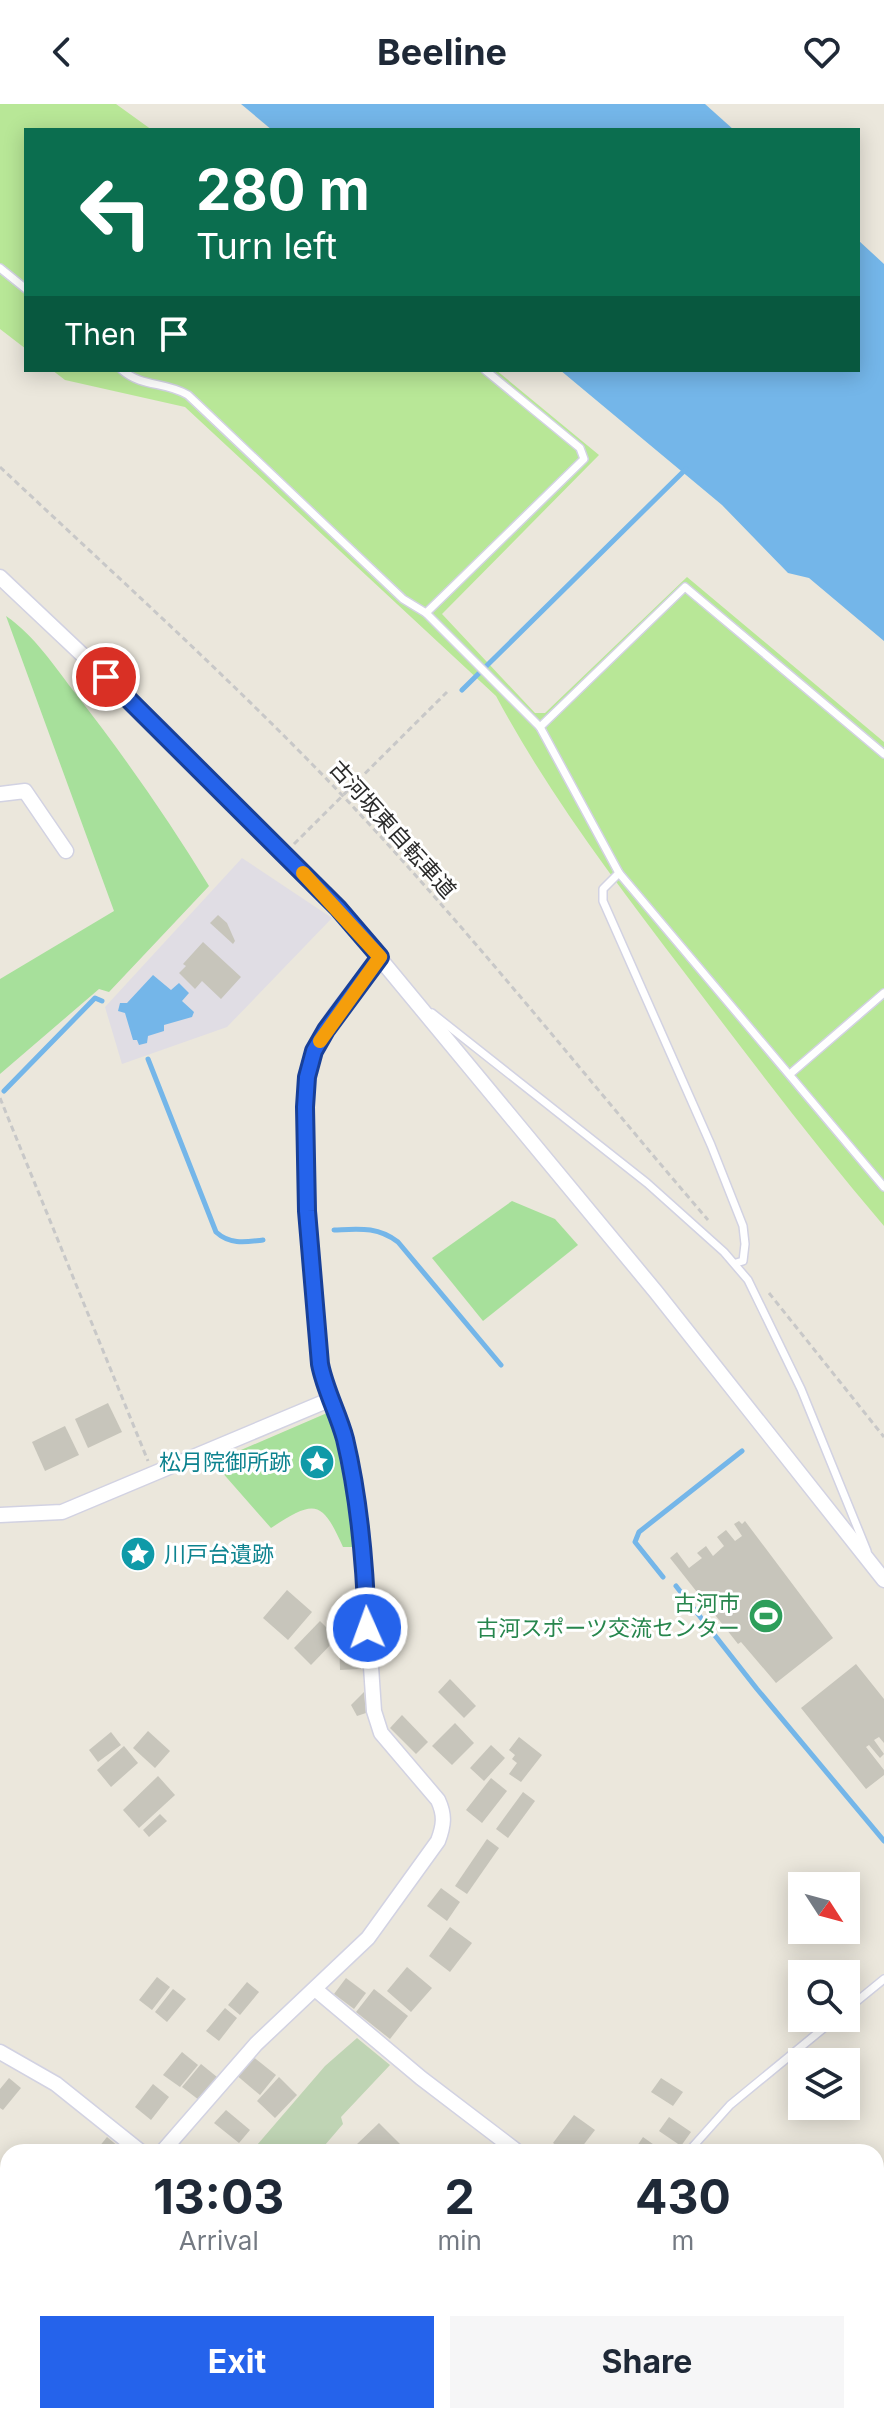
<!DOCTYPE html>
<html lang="en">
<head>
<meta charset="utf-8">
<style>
	body { margin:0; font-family:Inter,"Noto Sans JP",sans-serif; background:#f6f6f7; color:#1f2937; height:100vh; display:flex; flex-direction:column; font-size:30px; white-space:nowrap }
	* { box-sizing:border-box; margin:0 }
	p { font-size:26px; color:#747a83 }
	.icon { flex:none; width:44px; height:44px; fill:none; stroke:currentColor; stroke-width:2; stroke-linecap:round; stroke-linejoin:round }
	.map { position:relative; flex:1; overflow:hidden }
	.side { position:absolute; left:0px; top:2040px; width:884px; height:280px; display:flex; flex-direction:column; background:#fff; border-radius:24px 24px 0 0; box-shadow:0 4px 20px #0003 }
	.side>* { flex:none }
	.top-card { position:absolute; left:24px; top:24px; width:836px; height:244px; border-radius:0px; box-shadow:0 4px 20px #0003; background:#0b6e4f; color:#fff; overflow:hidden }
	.needle { width:52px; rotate:126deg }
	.controls { position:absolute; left:788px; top:1768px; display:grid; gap:16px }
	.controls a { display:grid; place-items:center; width:72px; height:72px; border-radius:0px; background:#fff; box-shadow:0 4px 20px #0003; font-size:40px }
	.pin { position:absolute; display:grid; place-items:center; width:68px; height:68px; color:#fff; margin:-34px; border:4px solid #fff; border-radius:50%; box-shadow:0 2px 8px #0007 }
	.me { position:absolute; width:88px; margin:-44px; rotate:358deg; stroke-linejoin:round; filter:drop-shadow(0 0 6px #0008) }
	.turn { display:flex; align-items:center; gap:28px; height:168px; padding:0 40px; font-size:36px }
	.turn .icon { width:104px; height:104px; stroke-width:2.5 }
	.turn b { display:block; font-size:56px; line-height:68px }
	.then { display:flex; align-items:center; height:76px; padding:0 40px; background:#0003; gap:16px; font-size:30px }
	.eta { display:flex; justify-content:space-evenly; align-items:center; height:136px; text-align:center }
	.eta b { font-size:48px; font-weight:700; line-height:56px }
	.action { display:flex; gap:16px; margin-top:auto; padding:16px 40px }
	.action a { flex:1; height:92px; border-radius:0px; background:#2563eb; color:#fff; font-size:32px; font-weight:700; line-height:92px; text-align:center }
	.action a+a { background:#f6f6f7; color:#1f2937 }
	header { display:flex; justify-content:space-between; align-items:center; height:104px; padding:0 40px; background:#fff; font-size:36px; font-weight:700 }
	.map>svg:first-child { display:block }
	.industrial { fill:#e0dde4 }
	.green { fill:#a7e09b }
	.cemetery { fill:#bfd4b4 }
	.pitch { fill:#b8e797 }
	.water { fill:#74b6e9 }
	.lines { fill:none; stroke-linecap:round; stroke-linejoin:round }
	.stream { stroke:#74b6e9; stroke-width:5 }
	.building { fill:#c7c5bb }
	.service-casing { stroke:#d2d2e2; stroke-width:10 }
	.minor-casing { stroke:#d2d2e2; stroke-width:17 }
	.trunk-casing { stroke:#c8c8c8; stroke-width:27 }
	.path { stroke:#c8c8c8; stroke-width:3; stroke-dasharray:6 4; stroke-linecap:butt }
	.service { stroke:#fff; stroke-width:7 }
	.minor { stroke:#fff; stroke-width:14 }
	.trunk { stroke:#f0cd5f; stroke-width:24 }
	.route-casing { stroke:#184099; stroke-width:20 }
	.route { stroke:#2563eb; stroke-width:14 }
	.slow { stroke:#f59e0b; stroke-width:14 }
	.labels { text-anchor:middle; stroke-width:6; stroke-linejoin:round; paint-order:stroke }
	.street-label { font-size:22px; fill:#2a2a2a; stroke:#fff }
	.culture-label { font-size:22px; fill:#0d838f; stroke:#fff; text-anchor:end }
	.leisure-label { font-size:22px; fill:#27864d; stroke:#fff; text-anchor:end }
</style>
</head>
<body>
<header><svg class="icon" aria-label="back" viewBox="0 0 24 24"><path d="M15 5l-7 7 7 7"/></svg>Beeline<svg class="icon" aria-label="heart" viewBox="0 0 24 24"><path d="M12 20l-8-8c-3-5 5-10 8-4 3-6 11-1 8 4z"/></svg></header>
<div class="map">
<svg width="884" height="2320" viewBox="0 0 884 2320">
	<rect width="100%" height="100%" fill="#ebe7dc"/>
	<path class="industrial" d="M242 754 332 814 227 923 122 960 105 903Z"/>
	<g class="green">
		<path d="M6 512C35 532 54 562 76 590 124 652 168 715 209 782L109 888 99 885 0 970V875L114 807Z"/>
		<path d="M512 1097 555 1115 578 1141 483 1217 432 1154Z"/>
		<path d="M327 1309 334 1319 357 1443H343C322 1396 315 1395 271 1424L213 1358Z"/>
		<path d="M0 2125 8 2134V2287L0 2290Z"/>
	</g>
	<path class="cemetery" d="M357 1934 390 1961 341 2013 343 2020 319 2048 300 2043 295 2048H251L325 1962Z"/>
	<g class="pitch">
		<path d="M0 0H116L152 26H26V245L0 225Z"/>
		<path d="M52 266H496L599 351 442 510 535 609H545L687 473 884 638V1122C814 1040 749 954 684 868 617 780 549 691 496 592L185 303 65 276Z"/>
	</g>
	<g class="water">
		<path d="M241 0H705L734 26H272Z"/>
		<path d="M858 136 884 160V537L809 474 788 469 722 401 560 266H858Z"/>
		<path d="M153 871 171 886 179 879 189 889 182 897 194 908 192 913 164 921V927L148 932 147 939 139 941 137 936H133L125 909 118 907 120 899H127Z"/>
	</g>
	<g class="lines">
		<g class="stream">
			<path d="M462 586 686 365"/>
			<path d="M148 955 216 1128C230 1141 246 1138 263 1136"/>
			<path d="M4 987 95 894 102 897"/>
			<path d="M334 1126C358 1125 377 1122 398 1138L501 1261"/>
			<path d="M663 1473 635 1438 639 1428 742 1347"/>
			<path d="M676 1482 757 1585 884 1737"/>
		</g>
	</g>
	<g class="building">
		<path d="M218 811 227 819 235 837 233 840 210 819Z"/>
		<path d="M203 838 241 873 221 895 202 877 195 885 179 869 186 862 183 860Z"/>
		<path d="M108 1299 122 1328 88 1344 75 1315Z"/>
		<path d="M65 1322 79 1351 45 1367 32 1338Z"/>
		<path d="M739 1417 742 1420 745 1417 833 1534 776 1579 741 1538 738 1540 670 1454 677 1448 689 1464 702 1454 697 1449 706 1442 713 1452 724 1442 717 1433 726 1426 735 1437 742 1432 734 1420Z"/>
		<path d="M287 1486 312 1508 288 1536 263 1514Z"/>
		<path d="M341 1499 357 1513 344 1528 328 1514Z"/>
		<path d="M320 1517 337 1534 311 1561 294 1544Z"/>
		<path d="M360 1529 361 1565 340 1566 339 1530Z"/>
		<path d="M856 1560 884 1595V1639L879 1633 874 1636 884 1650 880 1654 869 1641 866 1643 884 1666V1671L866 1685 801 1604Z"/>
		<path d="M450 1575 476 1602 464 1614 438 1588Z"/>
		<path d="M364 1588 366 1609 357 1612 351 1601Z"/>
		<path d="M402 1611 428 1638 416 1650 390 1624Z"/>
		<path d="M455 1619 474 1639 452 1661 432 1642Z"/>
		<path d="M148 1627 170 1647 155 1664 133 1644Z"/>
		<path d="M111 1628 121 1641 98 1658 89 1646Z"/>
		<path d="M519 1633 542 1651 521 1678 509 1670 517 1659 512 1655 515 1651 509 1646Z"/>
		<path d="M491 1641 505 1654 484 1677 470 1664Z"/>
		<path d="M124 1642 138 1659 111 1683 97 1666Z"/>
		<path d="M158 1672 175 1691 139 1724 123 1706Z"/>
		<path d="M491 1674 507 1687 482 1719 466 1706Z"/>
		<path d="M523 1688 535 1697 508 1734 496 1725Z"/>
		<path d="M160 1710 167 1717 149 1733 143 1726Z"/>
		<path d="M487 1735 499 1744 467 1790 455 1782Z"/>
		<path d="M441 1784 460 1798 447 1817 427 1802Z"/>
		<path d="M450 1823 472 1839 450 1868 429 1852Z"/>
		<path d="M407 1863 432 1884 411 1908 387 1887Z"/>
		<path d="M157 1873 170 1883 152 1906 139 1896Z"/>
		<path d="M346 1874 366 1889 354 1905 334 1890Z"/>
		<path d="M247 1878 259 1888 240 1911 228 1901Z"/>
		<path d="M173 1885 186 1895 167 1918 155 1908Z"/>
		<path d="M374 1885 408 1912 390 1935 356 1908Z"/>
		<path d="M225 1904 237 1914 219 1937 206 1927Z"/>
		<path d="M182 1948 198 1961 180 1983 163 1971Z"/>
		<path d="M251 1951 276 1971 260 1991 235 1970Z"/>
		<path d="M201 1960 217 1973 199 1996 182 1983Z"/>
		<path d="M279 1973 297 1991 275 2014 257 1997Z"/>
		<path d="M9 1974 21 1984 3 2006 0 2004V1985Z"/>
		<path d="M661 1974 683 1988 673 2002 651 1988Z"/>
		<path d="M153 1980 169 1993 151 2016 135 2003Z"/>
		<path d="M226 2006 250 2026 239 2039 214 2019Z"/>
		<path d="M574 2011 595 2026 578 2048H565L553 2039Z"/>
		<path d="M669 2013 691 2028 681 2042 659 2027Z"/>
		<path d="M379 2019 403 2043 399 2048H361L355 2042Z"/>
		<path d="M107 2033 125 2048H95Z"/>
		<path d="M643 2033 657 2043 654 2048H633Z"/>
		<path d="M679 2312H691L702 2320H673Z"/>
	</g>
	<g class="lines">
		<defs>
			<g id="service">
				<path d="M0 164 26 185"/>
				<path d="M122 266C143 284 164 277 188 291L403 495 426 509 540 623 619 769 884 1083"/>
				<path d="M426 509 584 355 580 344 485 266"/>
				<path d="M540 623 685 483 884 650"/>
				<path d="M619 769 603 785V797L711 1041 743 1122 745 1140 743 1157 736 1159"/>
				<path d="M432 909 647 1079 724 1148 748 1176 801 1285 867 1447"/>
				<path d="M790 970 884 889"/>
				<path d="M846 1906 884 1875"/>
				<path d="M688 2048 730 2001 836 1914"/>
			</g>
			<g id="minor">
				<path d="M0 473 162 626 338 804 656 1188 884 1476"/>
				<path d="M0 690 25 687 66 747"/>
				<path d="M0 1411 62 1408 329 1296"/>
				<path d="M315 1885 421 1974 518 2048"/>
				<path d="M0 1948 56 1980 141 2048"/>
				<path d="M162 2048 256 1940 368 1834 438 1737C444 1721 445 1711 438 1696L381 1629 374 1607 362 1429 344 1331 324 1280 320 1260C314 1190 308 1121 306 1052 305 1017 302 981 314 948 327 914 358 882 380 853"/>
				<path d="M876 2093 884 2088"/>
				<path d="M876 2144 884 2139"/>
				<path d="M876 2158 884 2154"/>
				<path d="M0 2290 8 2287"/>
				<path d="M794 2320 799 2312"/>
			</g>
			<g id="trunk">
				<path d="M876 2116 884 2111"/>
				<path d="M419 2320 437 2312"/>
			</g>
		</defs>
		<use href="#service" class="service-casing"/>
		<use href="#minor" class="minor-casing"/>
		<use href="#trunk" class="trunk-casing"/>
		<g class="path">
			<path d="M0 363C115 471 232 576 341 690 470 826 586 974 708 1116"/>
			<path d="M294 740 447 588"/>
			<path d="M0 994 148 1357"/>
			<path d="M769 1189 884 1333"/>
			<path d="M0 2157 3 2165 0 2179"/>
		</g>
		<use href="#service" class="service"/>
		<use href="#minor" class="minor"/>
		<use href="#trunk" class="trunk"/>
	</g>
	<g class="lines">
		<defs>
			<path id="route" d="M106 573 338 804 380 853 326 926 314 947 307 973 305 1003 307 1107 320 1260C325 1286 338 1309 345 1335 360 1398 365 1461 367 1524"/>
		</defs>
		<use href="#route" class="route-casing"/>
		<use href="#route" class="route"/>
		<path class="slow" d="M303 769 380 853 320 937"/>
	</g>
	<defs>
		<symbol id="sight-disc" viewBox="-11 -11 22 22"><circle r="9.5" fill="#0f9aa8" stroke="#fff"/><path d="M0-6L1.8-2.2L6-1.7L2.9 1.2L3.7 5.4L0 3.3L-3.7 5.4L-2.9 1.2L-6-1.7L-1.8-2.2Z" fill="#fff"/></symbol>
		<symbol id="stadium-disc" viewBox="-11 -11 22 22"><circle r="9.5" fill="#2e9e5b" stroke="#fff"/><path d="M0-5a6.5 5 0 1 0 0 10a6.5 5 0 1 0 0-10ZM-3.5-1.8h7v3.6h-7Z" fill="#fff"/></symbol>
	</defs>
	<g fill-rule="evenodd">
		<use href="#sight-disc" x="297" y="1338" width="40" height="40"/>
		<use href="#sight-disc" x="118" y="1430" width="40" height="40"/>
		<use href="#stadium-disc" x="746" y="1492" width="40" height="40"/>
	</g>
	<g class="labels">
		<g class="street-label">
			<text transform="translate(393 725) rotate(48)" y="8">古河坂東自転車道</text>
		</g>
		<g class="culture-label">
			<text x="291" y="1366">松月院御所跡</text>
			<text x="164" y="1458" text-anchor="start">川戸台遺跡</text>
		</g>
		<g class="leisure-label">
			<text x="740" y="1507">古河市<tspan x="740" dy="25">古河スポーツ交流センター</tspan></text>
		</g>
	</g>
</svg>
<div class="controls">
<a><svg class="needle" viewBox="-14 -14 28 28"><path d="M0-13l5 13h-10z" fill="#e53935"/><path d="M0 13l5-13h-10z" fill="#747a83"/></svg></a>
<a><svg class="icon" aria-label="search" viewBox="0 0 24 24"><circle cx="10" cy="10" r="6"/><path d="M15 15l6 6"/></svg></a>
<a><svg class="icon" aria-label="layers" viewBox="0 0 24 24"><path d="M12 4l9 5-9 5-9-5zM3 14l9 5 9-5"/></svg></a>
</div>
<div class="pin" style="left:106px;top:573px;background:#d93025"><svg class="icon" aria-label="arrive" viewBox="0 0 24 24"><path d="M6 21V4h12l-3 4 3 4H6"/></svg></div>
<svg class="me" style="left:367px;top:1524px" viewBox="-20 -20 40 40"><circle r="17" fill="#2563eb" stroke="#fff" stroke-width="3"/><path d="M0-11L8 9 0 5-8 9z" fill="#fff"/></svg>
<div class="top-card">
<div class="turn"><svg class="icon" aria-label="left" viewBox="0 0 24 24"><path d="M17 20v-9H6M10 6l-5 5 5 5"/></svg><div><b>280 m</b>Turn left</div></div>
<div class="then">Then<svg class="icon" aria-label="arrive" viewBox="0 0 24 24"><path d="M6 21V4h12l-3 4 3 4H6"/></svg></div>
</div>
<section class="side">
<div class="eta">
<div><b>13:03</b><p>Arrival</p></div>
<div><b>2</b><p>min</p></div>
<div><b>430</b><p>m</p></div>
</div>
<div class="action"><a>Exit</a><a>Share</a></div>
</section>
</div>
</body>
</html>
